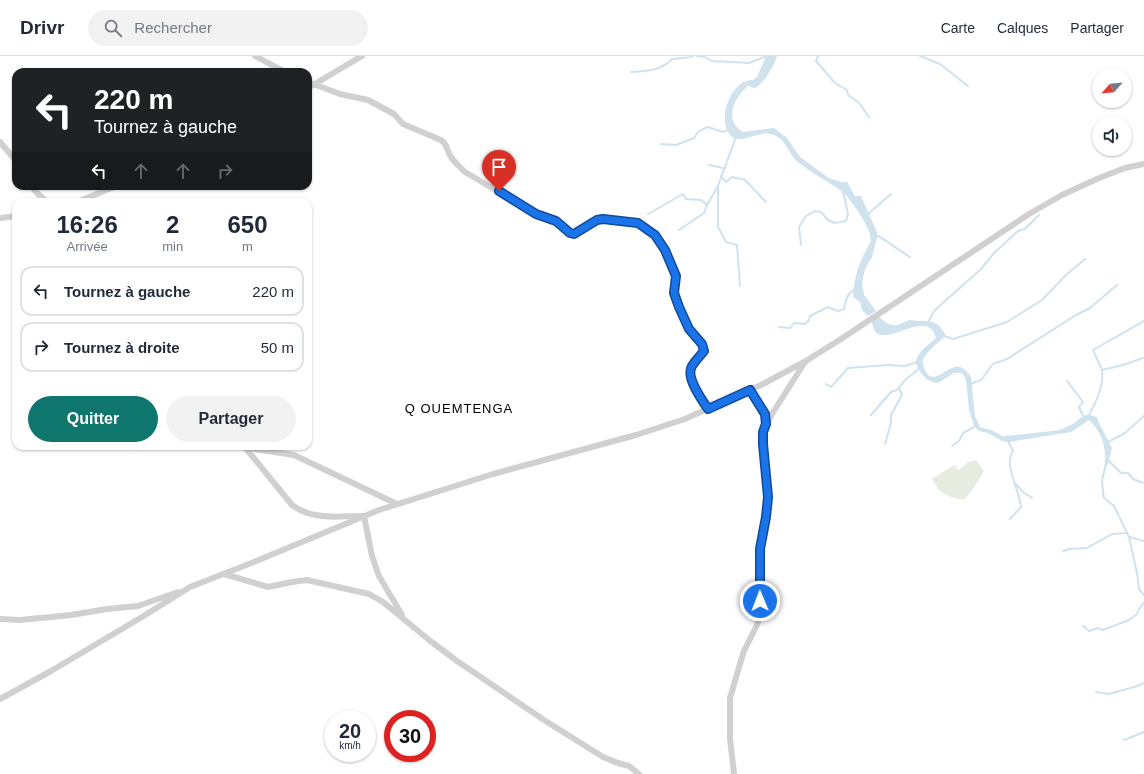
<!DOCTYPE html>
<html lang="fr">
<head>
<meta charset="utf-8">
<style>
	body { margin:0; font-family:Helvetica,sans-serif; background:#f2f2f3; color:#1f2937; height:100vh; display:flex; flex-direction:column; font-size:15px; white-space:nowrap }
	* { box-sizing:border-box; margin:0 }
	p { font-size:13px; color:#747a83 }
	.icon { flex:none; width:22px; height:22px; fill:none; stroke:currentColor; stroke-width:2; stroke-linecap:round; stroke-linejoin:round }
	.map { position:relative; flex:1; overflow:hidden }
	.details { position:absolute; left:12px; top:142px; width:300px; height:252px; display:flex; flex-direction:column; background:#fff; border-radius:12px; box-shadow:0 1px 3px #0004 }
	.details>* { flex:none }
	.hud { position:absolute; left:12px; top:12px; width:300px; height:122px; border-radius:12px; box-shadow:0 1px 3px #0004; background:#202124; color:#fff; overflow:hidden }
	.needle { width:26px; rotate:243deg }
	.tools { position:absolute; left:1092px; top:12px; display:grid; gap:8px }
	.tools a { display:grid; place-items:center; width:40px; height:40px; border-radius:50%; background:#fff; box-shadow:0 1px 3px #0004; font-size:20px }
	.speed { position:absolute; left:324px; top:654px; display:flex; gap:8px; font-size:20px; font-weight:700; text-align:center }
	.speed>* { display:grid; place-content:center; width:52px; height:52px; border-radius:50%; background:#fff; box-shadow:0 1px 3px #0004; line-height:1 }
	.speed small { font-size:10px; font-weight:400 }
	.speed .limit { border:6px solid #d22; background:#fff; color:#111 }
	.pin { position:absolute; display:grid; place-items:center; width:34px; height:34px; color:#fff; margin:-41px -17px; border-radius:50% 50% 50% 0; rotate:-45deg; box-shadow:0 0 4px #0007 }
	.pin .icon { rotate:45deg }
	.me { position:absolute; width:44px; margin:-22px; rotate:359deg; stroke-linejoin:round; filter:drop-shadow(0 0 3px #0008) }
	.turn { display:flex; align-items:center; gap:14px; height:84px; padding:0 16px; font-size:18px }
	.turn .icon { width:52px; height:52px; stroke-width:2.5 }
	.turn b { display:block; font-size:28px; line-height:34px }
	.lanes { display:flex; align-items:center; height:38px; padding:0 16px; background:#0003; justify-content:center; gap:20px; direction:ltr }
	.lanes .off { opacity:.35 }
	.eta { display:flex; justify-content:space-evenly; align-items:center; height:68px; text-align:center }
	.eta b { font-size:24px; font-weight:600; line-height:28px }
	.button { display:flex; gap:8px; margin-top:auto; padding:8px 16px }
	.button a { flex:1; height:46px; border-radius:24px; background:#0f766e; color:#fff; font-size:16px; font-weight:600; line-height:46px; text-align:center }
	.button a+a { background:#f2f2f3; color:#1f2937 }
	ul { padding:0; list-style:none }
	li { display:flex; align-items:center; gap:12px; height:50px; margin:0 8px 6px; padding:0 8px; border:2px solid #e0e1e3; border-radius:12px }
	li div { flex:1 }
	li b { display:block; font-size:15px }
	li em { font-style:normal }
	header { display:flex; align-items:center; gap:24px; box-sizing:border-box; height:56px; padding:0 20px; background:#fff; border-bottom:1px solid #e0e1e3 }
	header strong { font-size:19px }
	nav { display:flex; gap:22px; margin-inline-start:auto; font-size:14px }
	.search { width:280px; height:36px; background:#f2f2f3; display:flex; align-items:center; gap:10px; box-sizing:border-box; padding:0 14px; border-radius:22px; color:#747a83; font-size:15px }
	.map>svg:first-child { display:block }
	.green { fill:#e6ecdf }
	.water { fill:#cfe2ee }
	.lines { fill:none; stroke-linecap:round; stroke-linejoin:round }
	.stream { stroke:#cfe2ee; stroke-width:2 }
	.street { stroke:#d0d0d0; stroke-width:6 }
	.route-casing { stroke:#114b97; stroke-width:10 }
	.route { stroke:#1a73e8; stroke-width:7 }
	.labels { text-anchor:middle; stroke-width:4; stroke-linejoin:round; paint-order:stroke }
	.quarter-label { font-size:13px; letter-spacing:1px; fill:#000; stroke:#fff }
</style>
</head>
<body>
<header>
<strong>Drivr</strong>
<div class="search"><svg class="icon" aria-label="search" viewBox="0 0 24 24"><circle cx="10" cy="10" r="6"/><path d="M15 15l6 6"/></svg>Rechercher</div>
<nav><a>Carte</a><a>Calques</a><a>Partager</a></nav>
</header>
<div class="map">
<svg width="1144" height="718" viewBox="0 0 1144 718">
	<rect width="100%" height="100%" fill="#fff"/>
	<path class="green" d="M976 404 984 415 973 433 964 444C946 440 942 440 932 423L954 409 959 414 968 406Z"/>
	<g class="water">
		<path d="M766 0H777C775 8 764 27 757 31 754 33 751 31 748 30 737 39 726 57 736 70 739 73 740 75 743 76L774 72 787 82 800 101 829 122 841 126H847L855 140H861L877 176V182L872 201 865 213 862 227 864 239 876 255 868 260 862 254 860 246 853 241C854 218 860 205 871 185 870 181 870 176 868 173 864 163 848 139 840 134 827 125 812 117 799 107 788 99 787 81 770 78 759 75 740 88 732 81 715 65 731 23 753 24L757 21Z"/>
		<path d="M879 260C884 266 892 272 900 268 903 267 906 265 909 264 912 264 915 265 918 265 933 265 939 266 946 280 939 286 921 299 923 308 930 337 947 307 960 311 964 312 969 317 971 321L975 360 980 371 991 374 1003 380 1026 378 1060 374 1073 368 1080 362 1089 358 1092 360 1097 361 1099 367 1112 392 1108 408 1105 411C1104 406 1106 402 1105 398 1104 384 1099 374 1089 364L1071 376 1009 386 1002 385 988 377 979 375 974 370 969 353 966 324 962 317H954L938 327C930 326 924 323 920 315 919 313 916 309 916 307 916 297 929 288 936 282 929 253 893 286 878 278 873 275 873 269 871 264Z"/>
	</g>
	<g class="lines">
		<g class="stream">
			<path d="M697 0 705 1 712 5 749 7 767 0"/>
			<path d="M818 0 816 5 835 27 847 34 848 39 859 47 869 61"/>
			<path d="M920 0 940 8 968 30"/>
			<path d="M631 16C646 15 661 15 672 3L691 1 693 0"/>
			<path d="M736 81 718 130V171L726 186 737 189 740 230"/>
			<path d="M661 88 676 89 694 82 698 76 707 71 724 76 729 73"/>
			<path d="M709 109 723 112"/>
			<path d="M721 120 726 126 732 121 745 124 766 146"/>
			<path d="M648 158 683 138 686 143 701 144 707 149 718 130"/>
			<path d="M867 159 891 138"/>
			<path d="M679 174 704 157 707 149"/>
			<path d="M876 179C888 185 898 194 910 201"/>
			<path d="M801 189 799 171 806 160 815 155 821 156 828 164 835 167 846 165 848 158 843 135"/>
			<path d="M928 266 935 254 981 213 994 197 1018 175 1025 173 1039 159"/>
			<path d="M779 271 790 272 794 267 805 268 809 264 810 260 828 251 838 255 844 253C845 246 847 237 854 234"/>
			<path d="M944 280 953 283 1007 266 1042 244 1066 219 1085 203"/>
			<path d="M1102 314 1093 294 1144 265"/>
			<path d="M1067 325 1083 346 1079 351 1084 362"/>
			<path d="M826 328 831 331 848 312 888 309 905 310 917 306"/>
			<path d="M970 328 981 324 993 308 1007 303 1076 259 1090 252 1117 229"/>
			<path d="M871 359 891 336 897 334 905 324 920 312"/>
			<path d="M1088 361C1096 346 1104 331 1102 314L1123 309 1143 302"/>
			<path d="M1008 385 1013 395C1003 408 1020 435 1021 451L1010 463"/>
			<path d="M1108 386 1125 377 1144 360"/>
			<path d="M885 388 891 367V359L902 339 899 332"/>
			<path d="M952 390 959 385 963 377 976 370"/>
			<path d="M1108 404 1121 417H1128L1133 423 1143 427"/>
			<path d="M1106 408 1102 424 1103 437 1104 442 1114 450 1129 481 1137 517 1139 533 1144 539"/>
			<path d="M1015 427 1023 436 1032 442"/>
			<path d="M1130 481 1144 485"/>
			<path d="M1063 495 1069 493 1087 492 1112 478 1127 477"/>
			<path d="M1083 570 1089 575 1098 572 1103 574 1129 564 1137 558 1139 553 1144 547"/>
			<path d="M1096 636 1109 638 1134 631 1144 627"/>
			<path d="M1124 684 1144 676"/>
		</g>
		<g class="street">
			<path d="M255 0 285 16"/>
			<path d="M308 26 340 38 368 44 394 58 403 68 441 84C449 90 446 94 451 101 455 107 460 111 465 116L536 158 556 165 570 177 573 178 597 164 603 163 639 167 655 179 665 194 676 220 674 237 679 251 689 273 702 288 704 295 691 311V322L708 353"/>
			<path d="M308 32 362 0"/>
			<path d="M0 86 16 105"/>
			<path d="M32 130 35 135 47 146"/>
			<path d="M77 146 116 130"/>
			<path d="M0 162 16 160"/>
			<path d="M750 334 765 358 766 368"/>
			<path d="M244 390 292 449C313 465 340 460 364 460L372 500 379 520 402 559"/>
			<path d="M249 390 254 393 294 399 397 448"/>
			<path d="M224 518 268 531 292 526 307 524 369 538 383 546 429 584 457 605 544 664 603 701 618 707 629 710 639 718"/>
			<path d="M0 563 20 564 71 559 107 553 138 550 178 536"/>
			<path d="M0 643 51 615 142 561 190 531 254 506 379 454 493 418 636 379 685 363 761 329 806 305 844 281 1029 158 1062 139 1099 122 1125 112 1144 108"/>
			<path d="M734 718 730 682V642L739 611 744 595 757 569 761 557 760 493 766 461 768 441 763 388V376L772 358 805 306"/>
		</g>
	</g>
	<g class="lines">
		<defs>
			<path id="route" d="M499 135 536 158 556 165 570 177 574 178 597 164 603 163 638 167 655 179 665 194 676 220 674 237 679 251 689 273 702 288 704 295C700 300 695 305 692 310 685 321 702 344 708 353L750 334 765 358 766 368 763 376V388L768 441 766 461 760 493V545"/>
		</defs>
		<use href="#route" class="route-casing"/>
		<use href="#route" class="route"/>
	</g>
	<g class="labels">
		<g class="quarter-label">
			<text x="459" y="357">Q OUEMTENGA</text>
		</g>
	</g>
</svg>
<div class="tools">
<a><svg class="needle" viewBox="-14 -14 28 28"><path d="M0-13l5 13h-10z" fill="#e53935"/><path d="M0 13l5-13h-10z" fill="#747a83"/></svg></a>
<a><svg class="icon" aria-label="sound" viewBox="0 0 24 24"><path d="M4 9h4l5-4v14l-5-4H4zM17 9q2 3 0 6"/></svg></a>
</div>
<div class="speed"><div>20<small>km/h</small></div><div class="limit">30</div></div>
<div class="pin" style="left:499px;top:135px;background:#d93025"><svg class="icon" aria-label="arrive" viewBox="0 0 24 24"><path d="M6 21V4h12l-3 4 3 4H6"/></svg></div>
<svg class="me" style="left:760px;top:545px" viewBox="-20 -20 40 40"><circle r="17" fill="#1a73e8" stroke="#fff" stroke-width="3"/><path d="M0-11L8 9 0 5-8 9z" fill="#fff"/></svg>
<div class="hud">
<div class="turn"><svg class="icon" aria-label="left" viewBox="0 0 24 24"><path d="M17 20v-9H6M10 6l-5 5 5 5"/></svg><div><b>220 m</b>Tournez à gauche</div></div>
<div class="lanes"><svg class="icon" aria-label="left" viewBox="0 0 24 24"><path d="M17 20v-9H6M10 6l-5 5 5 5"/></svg><svg class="icon off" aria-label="ahead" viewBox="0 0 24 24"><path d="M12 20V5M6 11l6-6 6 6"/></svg><svg class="icon off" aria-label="ahead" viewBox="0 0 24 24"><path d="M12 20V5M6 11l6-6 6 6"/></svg><svg class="icon off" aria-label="right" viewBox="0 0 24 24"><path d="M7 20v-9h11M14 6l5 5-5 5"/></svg></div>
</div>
<section class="details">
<div class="eta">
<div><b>16:26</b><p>Arrivée</p></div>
<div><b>2</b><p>min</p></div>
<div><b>650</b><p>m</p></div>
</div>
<ul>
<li><svg class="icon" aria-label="left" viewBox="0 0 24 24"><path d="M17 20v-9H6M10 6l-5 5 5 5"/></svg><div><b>Tournez à gauche</b></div><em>220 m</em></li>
<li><svg class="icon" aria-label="right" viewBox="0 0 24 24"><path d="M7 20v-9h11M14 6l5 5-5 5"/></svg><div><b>Tournez à droite</b></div><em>50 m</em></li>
</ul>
<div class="button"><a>Quitter</a><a>Partager</a></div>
</section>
</div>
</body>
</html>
